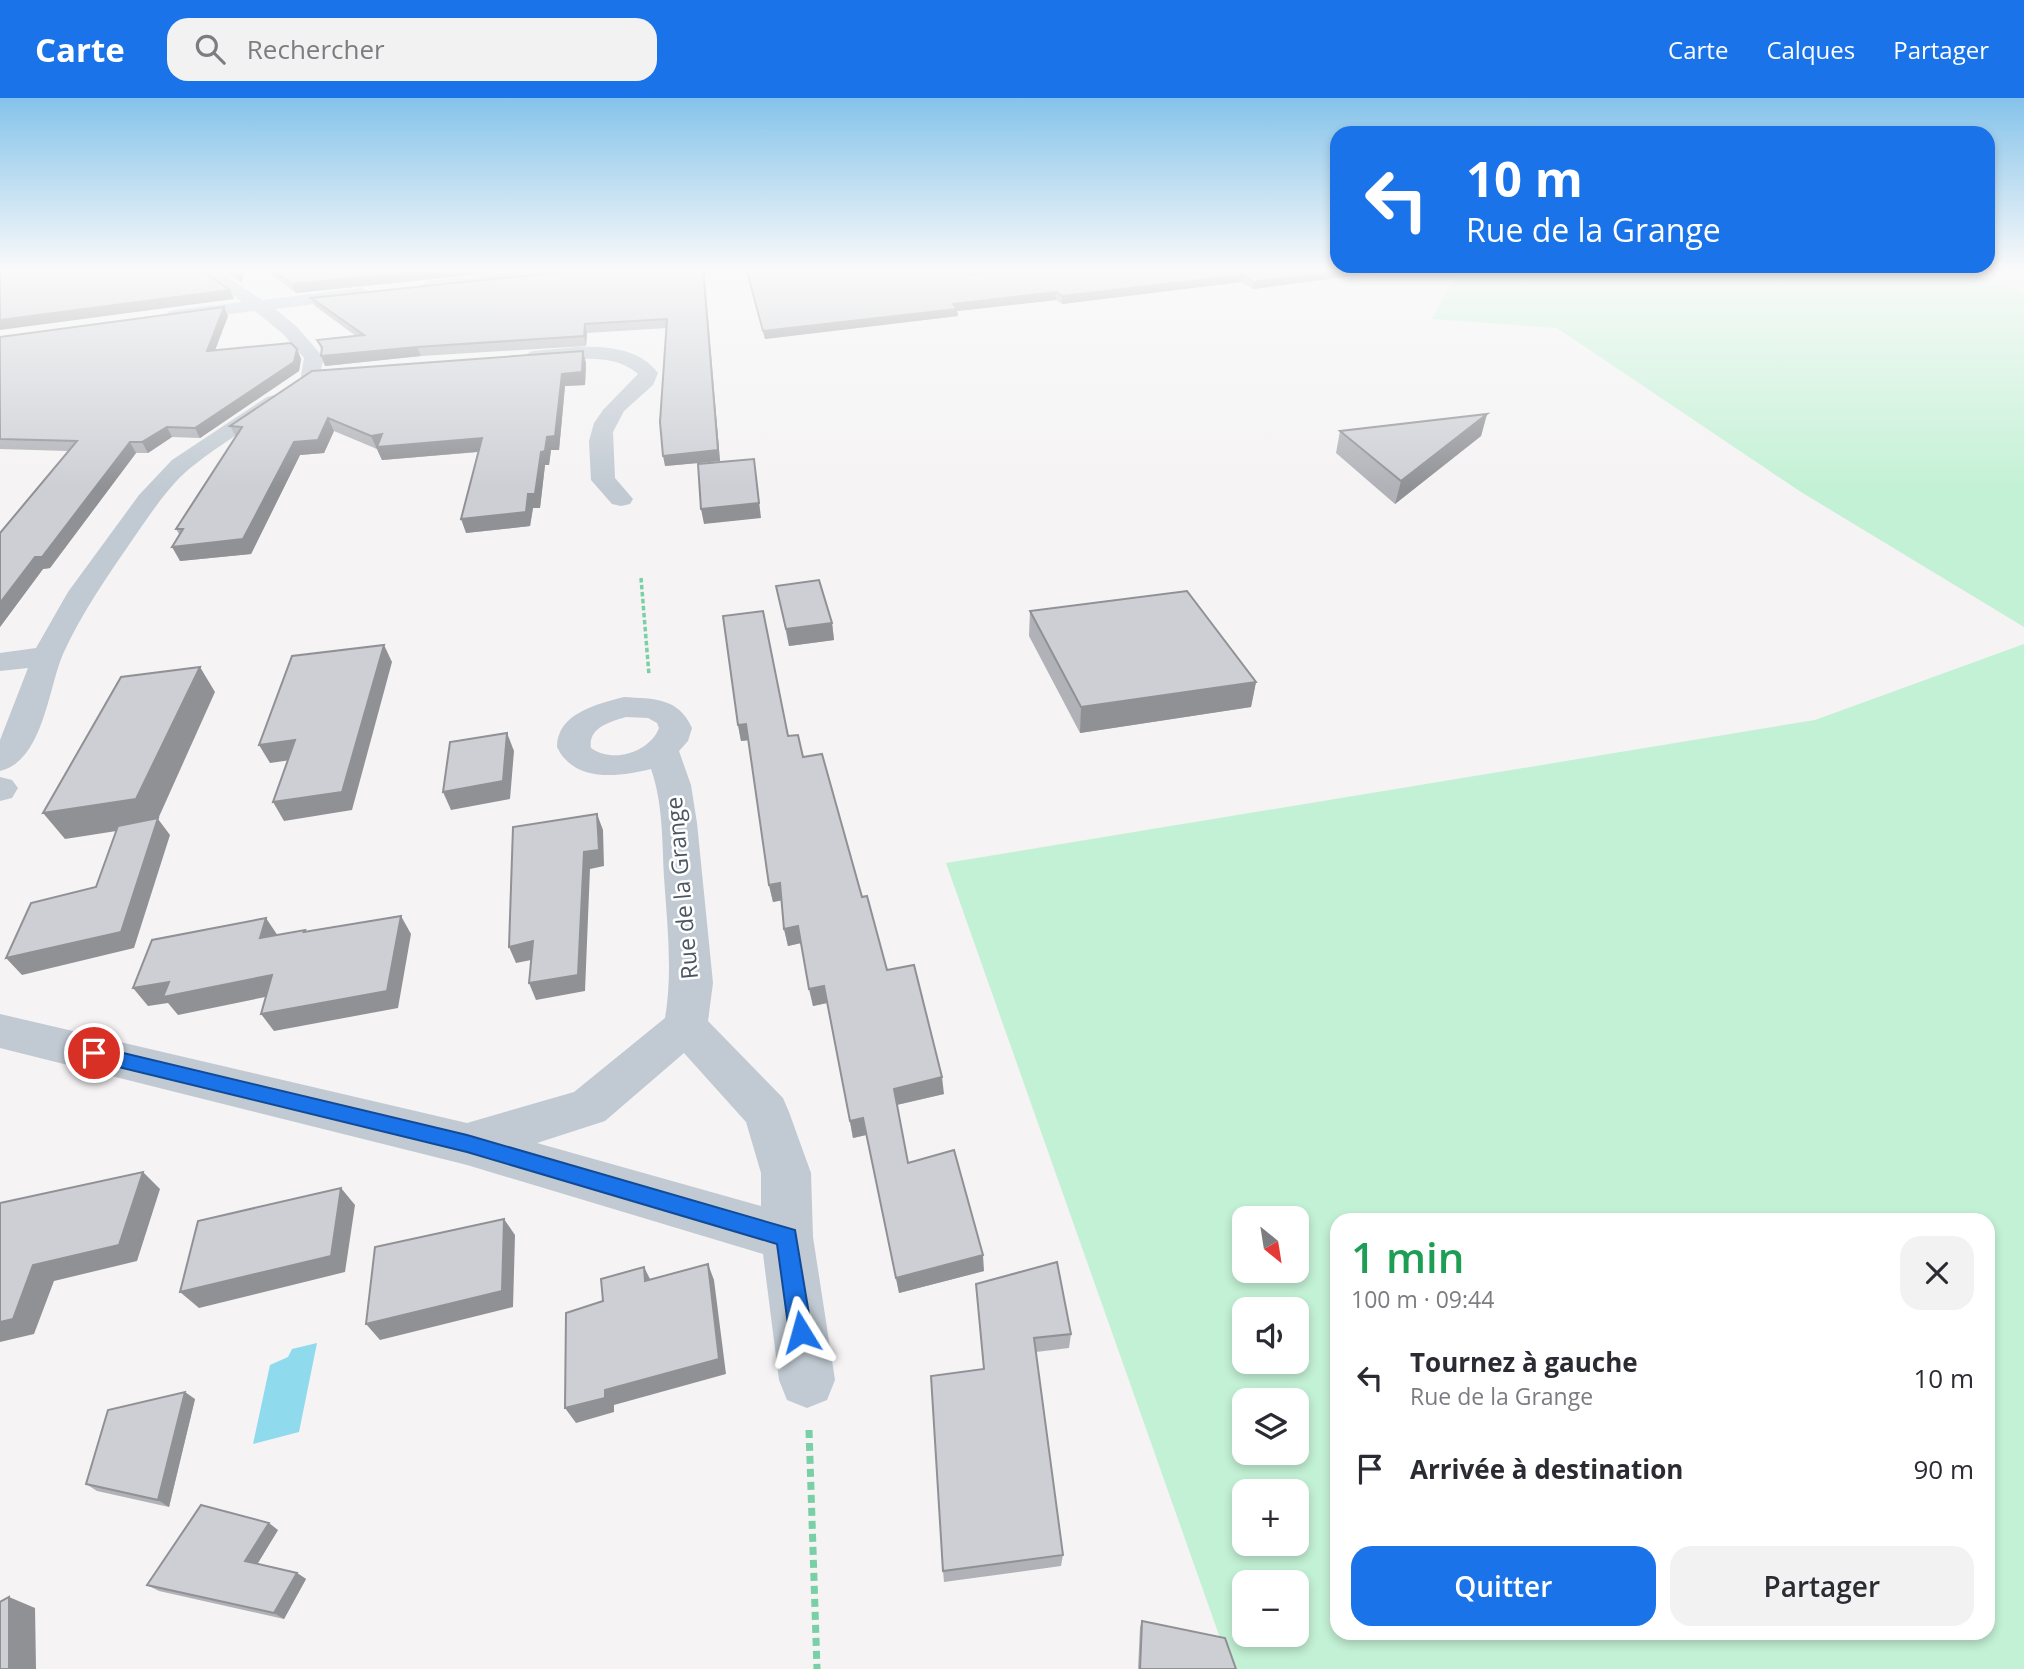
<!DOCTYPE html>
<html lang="fr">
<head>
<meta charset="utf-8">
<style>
	body { margin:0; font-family:"Open Sans",sans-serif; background:#f2f2f3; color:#2b2b33; height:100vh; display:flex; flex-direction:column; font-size:26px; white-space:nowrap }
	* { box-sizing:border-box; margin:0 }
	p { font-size:23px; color:#7c7c81 }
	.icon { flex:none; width:38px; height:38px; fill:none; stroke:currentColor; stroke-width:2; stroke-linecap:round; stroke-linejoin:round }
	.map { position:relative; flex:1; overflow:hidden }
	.sheet { position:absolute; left:1330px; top:1115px; width:665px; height:427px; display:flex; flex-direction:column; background:#fff; border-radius:21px; box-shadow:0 4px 10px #0003 }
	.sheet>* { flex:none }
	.top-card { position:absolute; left:1330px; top:28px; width:665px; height:147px; border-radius:21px; box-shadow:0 4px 10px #0003; background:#1a73e8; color:#fff; overflow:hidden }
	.needle { width:46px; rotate:150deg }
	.buttons { position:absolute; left:1232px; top:1108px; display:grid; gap:14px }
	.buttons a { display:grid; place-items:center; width:77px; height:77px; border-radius:14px; background:#fff; box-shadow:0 4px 10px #0003; font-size:35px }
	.pin { position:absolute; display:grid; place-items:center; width:60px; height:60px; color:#fff; margin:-30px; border:4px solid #fff; border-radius:50%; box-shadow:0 2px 7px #0007 }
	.me { position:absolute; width:77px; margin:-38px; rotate:352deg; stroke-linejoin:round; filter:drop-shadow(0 0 5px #0008) }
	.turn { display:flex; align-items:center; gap:24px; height:147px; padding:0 21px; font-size:32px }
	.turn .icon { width:91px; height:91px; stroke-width:2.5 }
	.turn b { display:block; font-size:49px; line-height:60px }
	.round { display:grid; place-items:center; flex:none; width:74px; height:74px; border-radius:21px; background:#f2f2f3 }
	.overview { display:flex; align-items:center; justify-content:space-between; height:119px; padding:0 21px }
	h1 { font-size:42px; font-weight:600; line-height:52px; color:#1e9e55 }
	.button { display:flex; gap:14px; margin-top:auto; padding:14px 21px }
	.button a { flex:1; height:80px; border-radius:21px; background:#1a73e8; color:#fff; font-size:28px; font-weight:600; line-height:80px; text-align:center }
	.button a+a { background:#f2f2f3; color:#2b2b33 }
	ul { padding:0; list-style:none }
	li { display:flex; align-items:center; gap:21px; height:91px; padding:0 21px }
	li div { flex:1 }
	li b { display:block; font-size:26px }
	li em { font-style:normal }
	header { display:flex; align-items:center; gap:42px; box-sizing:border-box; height:98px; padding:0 35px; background:#1a73e8; color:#fff }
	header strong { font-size:33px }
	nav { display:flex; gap:38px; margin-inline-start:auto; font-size:24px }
	.search { width:490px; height:63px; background:#f2f2f3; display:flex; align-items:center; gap:18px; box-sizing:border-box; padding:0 24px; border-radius:21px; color:#7c7c81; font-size:26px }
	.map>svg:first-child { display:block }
	.green { fill:#c3f1d5; fill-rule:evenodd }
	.water { fill:#90daee }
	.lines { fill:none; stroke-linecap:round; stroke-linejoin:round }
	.path-far1 { stroke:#7ad0a6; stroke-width:3.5; stroke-dasharray:4.5 2.5; stroke-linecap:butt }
	.path { stroke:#7ad0a6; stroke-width:7; stroke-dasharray:8 5; stroke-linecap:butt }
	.street { fill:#c1cad2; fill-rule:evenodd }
	.wall { fill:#b0b2b7 }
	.shaded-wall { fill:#909195 }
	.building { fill:#cdcfd5; stroke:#909195; stroke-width:2 }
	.route { fill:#1a73e8; stroke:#114b97; stroke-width:2 }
	.labels { text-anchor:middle; stroke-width:5; stroke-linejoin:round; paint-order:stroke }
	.street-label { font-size:23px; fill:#4a5661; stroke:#fff }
</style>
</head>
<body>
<header>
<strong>Carte</strong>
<div class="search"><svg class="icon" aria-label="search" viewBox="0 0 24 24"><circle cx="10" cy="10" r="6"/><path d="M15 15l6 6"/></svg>Rechercher</div>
<nav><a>Carte</a><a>Calques</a><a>Partager</a></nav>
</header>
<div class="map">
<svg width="2024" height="1571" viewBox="0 0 2024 1571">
	<rect width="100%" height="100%" fill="#f5f3f3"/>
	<g class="green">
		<path d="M1459 170H1967L2024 195V529L1801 394 1557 230 1432 221Z"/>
		<path d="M2024 546V1571H1231L946 765 1815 622ZM1244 1120H1297V1172H1244ZM1337 1122H1988V1535H1337ZM1244 1211H1297V1264H1244ZM1244 1302H1297V1354H1244ZM1244 1393H1297V1446H1244ZM1244 1484H1297V1536H1244Z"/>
	</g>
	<path class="water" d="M317 1245 299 1334 253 1346 270 1267 288 1259 292 1251Z"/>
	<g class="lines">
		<path class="path-far1" d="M641 480 649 577"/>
		<path class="path" d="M809 1332 817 1571"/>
		<g class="street">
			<path d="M196 170H214L262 202 362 190 371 195 362 200 275 211 296 228 324 260 318 282H304L301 278 304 260 283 236 255 213 175 222 169 221 166 217 169 213 175 212 242 204Z"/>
			<path d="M559 170H612L604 175 428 193 420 188 428 183Z"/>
			<path d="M984 170H1018L1010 175 970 182 962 177 964 174Z"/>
			<path d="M577 249C606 248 639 250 658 275L653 287 624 313 613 334 615 380 633 401 630 406 621 408 612 406 591 382 589 343 594 325 603 312 638 276C602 244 535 275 522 259L532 253Z"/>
			<path d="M274 297 281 299 284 303 281 307C251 328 217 348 189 371 168 389 151 415 135 438 109 476 82 514 63 556 48 591 43 663 0 673V642L28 570 0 573V555L36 550 68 494 139 397 172 362 267 299Z"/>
			<path d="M624 599C654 601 678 599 692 630L688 643 679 653 691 687 697 725 713 885 708 923 783 1000 789 1014 811 1075 813 1139 835 1282 827 1302 807 1310 787 1302 779 1282 763 1156 467 1067 0 950V916L467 1025 574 994 665 920C673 873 667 826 664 779 662 743 663 705 651 671 619 679 574 685 557 649 557 615 598 606 624 599ZM626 619 648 620 657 625 659 630C650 654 613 666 591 650 588 630 609 624 626 619ZM684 955 746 1024 761 1075V1108L537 1045 605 1023Z"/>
			<path d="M0 679 12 682 18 690 12 700 0 703Z"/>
		</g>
	</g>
	<g class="wall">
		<path d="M218 170H247L241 185Z"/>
		<path d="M261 170H538L296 195Z"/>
		<path d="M598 170H704L720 363 665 368 667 230 587 235 586 248 421 258 325 268 322 253 317 242 356 238 315 208 311 200Z"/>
		<path d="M746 170H972L963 171V173L968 177 1405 171 1253 191 1241 184 1062 206 1056 202 957 213 958 218 765 241Z"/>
		<path d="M224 209 228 218 215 252 297 251 301 261 299 273 200 340 172 339 148 355H136L50 470 43 471 0 529V435L68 353 0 351V239Z"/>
		<path d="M586 265 585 287 565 288 559 352H551L549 367H545L540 410H533L530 428 466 435 479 354 382 362 377 351 334 333 324 355 300 357 251 456 180 463 179 436 176 431 236 339 230 328Z"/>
		<path d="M1487 316 1481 338 1395 406 1336 355 1340 333Z"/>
		<path d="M776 488 832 525 834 542 789 548Z"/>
		<path d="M1030 513 1256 584 1251 609 1080 635 1029 538Z"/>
		<path d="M738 627 788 638 803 659 862 799 887 872 944 996 897 1007 908 1065 984 1173 899 1195 866 1037 853 1040 827 905 813 908 801 845 788 848 784 831 782 802 773 804 769 787 749 642 741 643Z"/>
		<path d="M976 1186 1071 1236 1069 1250 1036 1254 1063 1457 1061 1468 944 1484 943 1473 984 1271Z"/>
		<path d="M195 1301 169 1409 97 1393 86 1386Z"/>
		<path d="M278 1432 257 1466 297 1475 306 1481 284 1521 159 1493 147 1487Z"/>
		<path d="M1142 1523 1236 1571H1138L1140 1529Z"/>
	</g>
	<g class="shaded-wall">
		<path d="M240 170H247L241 185 237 176Z"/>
		<path d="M454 170H538L296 195 292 186Z"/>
		<path d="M703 170 720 363 665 368 663 358Z"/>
		<path d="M1363 170H1406L1405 171 1253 191 1254 184Z"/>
		<path d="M1242 177 1241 184 1062 206V198Z"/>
		<path d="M230 192 234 201 0 232V222Z"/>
		<path d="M1056 194V202L957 213 958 218 765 241 763 233 953 206Z"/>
		<path d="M224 209 228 218 211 263 207 253Z"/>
		<path d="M585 226 587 235 586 248 584 238Z"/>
		<path d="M417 249 421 258 325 268 321 258Z"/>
		<path d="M297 251 301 261 299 273 200 340 195 330Z"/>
		<path d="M583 253 586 265 585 287 565 288 559 352H551L549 367H545L540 410H533L530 428 466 435 461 421 528 396 541 354 547 339 562 276Z"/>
		<path d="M1487 316 1481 338 1395 406 1401 383Z"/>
		<path d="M328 320 334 333 324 355 300 357 251 456 180 463 172 449 294 344Z"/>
		<path d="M167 329 172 339 148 355 142 344Z"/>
		<path d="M382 336 482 340 487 353 382 362 371 338Z"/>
		<path d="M130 344 136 355 50 470 43 471 0 529V505L35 459Z"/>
		<path d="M754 361 761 420 704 426 701 411Z"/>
		<path d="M832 525 834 542 789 548 786 531Z"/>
		<path d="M384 547 392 564 352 712 284 723 273 704Z"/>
		<path d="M200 569 215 594 158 721 170 737 134 850 22 877 6 860 121 834 155 727 65 741 43 715Z"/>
		<path d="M1256 584 1251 609 1080 635 1081 609Z"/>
		<path d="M746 626 750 642 741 643 738 627Z"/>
		<path d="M507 635 514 653 510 701 451 712 443 694Z"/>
		<path d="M295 642 305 660 270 665 259 647Z"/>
		<path d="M597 716 603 732 604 768 590 771 585 893 536 902 529 885 584 754Z"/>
		<path d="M780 785 784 802 773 804 769 787Z"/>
		<path d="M401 818 411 836 398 910 274 933 261 916Z"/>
		<path d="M266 820 278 838 260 840Z"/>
		<path d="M798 828 801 845 788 848 784 831Z"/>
		<path d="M533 843 541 860 516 865 509 849Z"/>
		<path d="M272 877 285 895 178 917 168 905 148 908 133 890 169 884Z"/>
		<path d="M824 888 827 905 813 908 809 891Z"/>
		<path d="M942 979 944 996 896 1007 894 991Z"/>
		<path d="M863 1020 866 1037 853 1040 850 1023Z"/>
		<path d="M143 1074 160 1091 137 1163 54 1183 34 1236 0 1244V1224L33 1167Z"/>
		<path d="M341 1090 355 1107 345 1174 199 1210 180 1194Z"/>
		<path d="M504 1121 515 1137 513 1209 380 1242 366 1226Z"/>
		<path d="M983 1157 984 1173 899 1195 896 1180Z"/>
		<path d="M708 1166 714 1182 726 1276 614 1307V1314L576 1325 565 1310 605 1292Z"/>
		<path d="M644 1169 652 1185 645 1183Z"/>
		<path d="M185 1294 195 1301 169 1409 158 1402Z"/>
		<path d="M269 1425 278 1432 255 1470 245 1463Z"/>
		<path d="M297 1475 306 1481 284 1521 274 1515Z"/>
		<path d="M9 1499 35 1510 36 1571H9Z"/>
	</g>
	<g class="building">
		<path d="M0 170H199L230 192 0 222Z"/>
		<path d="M227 170H240L237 176Z"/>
		<path d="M269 170H454L292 186Z"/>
		<path d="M598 170H703L718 352 663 358 660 324 667 221 585 226 584 238 417 249 321 258 322 249 317 242 364 237 311 200Z"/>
		<path d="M746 170H960L968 177 1011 170H1363L1254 184 1242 177 1062 198 1056 194 953 206 957 211 763 233Z"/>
		<path d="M224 209 207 253 291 245 297 251 294 264 195 330 167 329 142 344H130L42 459H35L0 505V435L77 343 0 341V239Z"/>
		<path d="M583 253 582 274 562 276 555 338 547 339 545 353 541 354 535 396H528L526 414 461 421 482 340 377 349 382 336 371 338 328 320 318 342 294 344 243 441 172 449 183 431H176L242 329 230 328 312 273Z"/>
		<path d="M1487 316 1401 383 1340 333Z"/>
		<path d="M754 361 759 405 701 411 698 366Z"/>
		<path d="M819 482 832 525 786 531 776 488Z"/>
		<path d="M1187 493 1256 584 1081 609 1030 513Z"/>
		<path d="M763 513 788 638 798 637 803 659 822 656 862 799 867 798 887 872 914 867 942 979 894 991 908 1065 954 1052 983 1157 896 1180 863 1020 850 1023 824 888 809 891 798 828 784 831 780 785 769 787 746 626 738 627 723 518Z"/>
		<path d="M384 547 342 694 273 704 295 642 259 647 292 558Z"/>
		<path d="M200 569 136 701 43 715 121 579Z"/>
		<path d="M507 635 503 683 443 694 450 644Z"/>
		<path d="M597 716 599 752 584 754 578 877 529 885 533 843 509 849 513 729Z"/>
		<path d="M158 720 121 834 6 860 31 805 96 789 118 728Z"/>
		<path d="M401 818 387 893 261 916 272 877 163 899 169 884 133 890 152 842 266 820 260 840 305 832 304 834Z"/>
		<path d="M143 1074 119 1147 33 1167 13 1221 0 1224V1105Z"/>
		<path d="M341 1090 331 1158 180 1194 198 1123Z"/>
		<path d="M504 1121 502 1193 366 1226 375 1149Z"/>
		<path d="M1057 1164 1071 1236 1034 1240 1063 1457 943 1473 931 1278 984 1271 976 1186Z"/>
		<path d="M708 1166 719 1261 605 1292V1300L565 1310 566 1215 603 1203 601 1181 644 1169 645 1183Z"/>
		<path d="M185 1294 158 1402 86 1386 108 1312Z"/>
		<path d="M201 1407 269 1425 245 1463 297 1475 274 1515 147 1487Z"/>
		<path d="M9 1499V1571H0V1504Z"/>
		<path d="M1142 1523 1225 1540 1236 1571H1140Z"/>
	</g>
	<linearGradient id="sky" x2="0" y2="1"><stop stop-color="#85c3ea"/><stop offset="0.44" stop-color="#fafafa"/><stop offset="1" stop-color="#fafafa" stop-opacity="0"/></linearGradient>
	<rect width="2024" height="390" fill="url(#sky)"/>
	<path class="route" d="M94 948 467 1037 795 1132 812 1234 809 1242 801 1245 793 1242 789 1234 777 1146 467 1054 94 963 88 960 85 955 88 950Z"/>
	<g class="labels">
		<g class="street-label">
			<text transform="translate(682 790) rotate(-95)" y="8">Rue de la Grange</text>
		</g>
	</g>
</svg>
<div class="buttons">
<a><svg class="needle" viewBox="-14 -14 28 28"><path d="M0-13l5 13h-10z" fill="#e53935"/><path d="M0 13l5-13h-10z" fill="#7c7c81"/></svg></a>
<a><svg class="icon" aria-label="sound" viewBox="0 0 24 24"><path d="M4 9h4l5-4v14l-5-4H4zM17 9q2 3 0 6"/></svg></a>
<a><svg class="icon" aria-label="layers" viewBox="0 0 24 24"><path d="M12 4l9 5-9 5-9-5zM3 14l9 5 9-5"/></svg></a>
<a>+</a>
<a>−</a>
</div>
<div class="pin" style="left:94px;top:955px;background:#d93025"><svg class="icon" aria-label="arrive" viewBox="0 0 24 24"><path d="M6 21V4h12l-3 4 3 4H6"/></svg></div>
<svg class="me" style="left:801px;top:1234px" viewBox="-20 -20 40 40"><path d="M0-17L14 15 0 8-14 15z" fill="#1a73e8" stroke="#fff" stroke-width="4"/></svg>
<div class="top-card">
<div class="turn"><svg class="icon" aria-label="left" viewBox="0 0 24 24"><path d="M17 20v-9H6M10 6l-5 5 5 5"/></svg><div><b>10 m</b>Rue de la Grange</div></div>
</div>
<section class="sheet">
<div class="overview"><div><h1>1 min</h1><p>100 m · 09:44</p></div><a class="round"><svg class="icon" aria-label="close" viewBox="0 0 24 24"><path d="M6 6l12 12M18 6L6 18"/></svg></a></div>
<ul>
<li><svg class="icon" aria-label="left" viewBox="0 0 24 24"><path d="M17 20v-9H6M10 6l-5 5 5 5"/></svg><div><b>Tournez à gauche</b><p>Rue de la Grange</p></div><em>10 m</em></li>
<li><svg class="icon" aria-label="arrive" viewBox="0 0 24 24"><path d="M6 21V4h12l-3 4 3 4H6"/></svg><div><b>Arrivée à destination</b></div><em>90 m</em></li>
</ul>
<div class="button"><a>Quitter</a><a>Partager</a></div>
</section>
</div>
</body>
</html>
